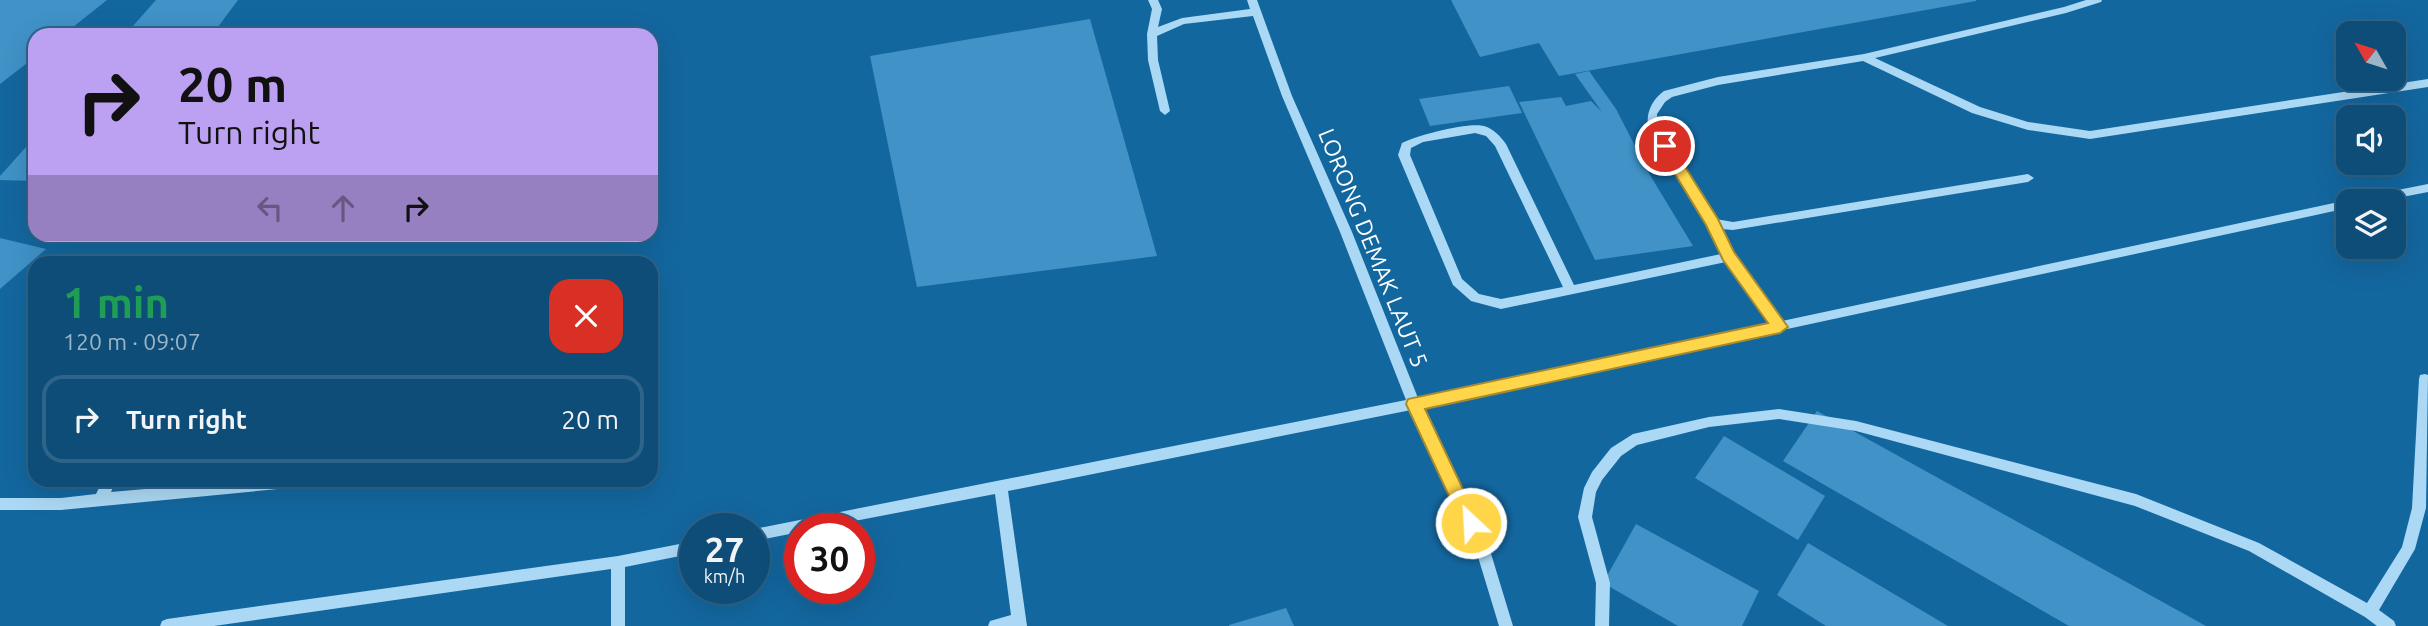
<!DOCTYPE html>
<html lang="en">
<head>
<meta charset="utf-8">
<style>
	body { margin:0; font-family:Ubuntu,sans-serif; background:#17547c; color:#f1f3f6; height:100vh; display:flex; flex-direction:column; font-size:26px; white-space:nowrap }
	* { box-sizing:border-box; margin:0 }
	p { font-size:23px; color:#9bb4c6 }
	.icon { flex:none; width:38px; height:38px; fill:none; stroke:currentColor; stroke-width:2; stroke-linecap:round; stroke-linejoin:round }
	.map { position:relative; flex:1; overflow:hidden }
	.panel { position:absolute; left:28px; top:256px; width:630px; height:231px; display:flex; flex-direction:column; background:#0e4d77; border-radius:21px; box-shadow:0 7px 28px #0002,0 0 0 2px #2e6489 }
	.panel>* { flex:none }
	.banner { position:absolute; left:28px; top:28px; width:630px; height:214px; border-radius:21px; box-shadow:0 7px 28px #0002,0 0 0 2px #2e6489; background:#bca0f2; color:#111; overflow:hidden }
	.needle { width:46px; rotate:309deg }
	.controls { position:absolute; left:2336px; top:21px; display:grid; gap:14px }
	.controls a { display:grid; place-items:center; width:70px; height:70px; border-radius:14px; background:#0e4d77; box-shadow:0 7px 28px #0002,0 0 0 2px #2e6489; font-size:35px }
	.speed { position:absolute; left:679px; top:513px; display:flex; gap:14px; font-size:35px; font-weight:700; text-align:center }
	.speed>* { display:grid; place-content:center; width:91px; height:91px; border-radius:50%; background:#0e4d77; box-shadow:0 7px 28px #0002,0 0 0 2px #2e6489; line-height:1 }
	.speed small { font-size:18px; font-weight:400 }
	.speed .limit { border:10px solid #d22; background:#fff; color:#111 }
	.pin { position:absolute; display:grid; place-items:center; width:60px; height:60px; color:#fff; margin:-30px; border:4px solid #fff; border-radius:50%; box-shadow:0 2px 7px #0007 }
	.me { position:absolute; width:77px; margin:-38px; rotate:335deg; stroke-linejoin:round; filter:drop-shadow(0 0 5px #0008) }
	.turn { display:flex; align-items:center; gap:24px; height:147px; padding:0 35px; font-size:32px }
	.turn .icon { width:91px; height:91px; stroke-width:2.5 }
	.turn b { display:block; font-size:49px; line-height:60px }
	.lanes { display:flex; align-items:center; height:66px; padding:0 35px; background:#0003; justify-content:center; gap:35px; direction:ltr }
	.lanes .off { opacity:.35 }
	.round { display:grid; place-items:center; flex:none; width:74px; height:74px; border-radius:21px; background:#17547c }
	.head { display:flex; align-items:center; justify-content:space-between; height:119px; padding:0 35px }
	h1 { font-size:42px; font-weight:700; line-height:52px; color:#1e9e55 }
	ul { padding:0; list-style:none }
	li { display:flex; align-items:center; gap:21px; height:88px; margin:0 14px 10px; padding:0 21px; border:4px solid #2e6489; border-radius:21px }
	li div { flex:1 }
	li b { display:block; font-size:26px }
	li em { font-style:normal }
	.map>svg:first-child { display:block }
	.building { fill:#4092c7 }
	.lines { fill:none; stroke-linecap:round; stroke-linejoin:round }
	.minor { fill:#abd8f4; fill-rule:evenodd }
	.route { fill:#ffd54a; stroke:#a68a30; stroke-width:2 }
	.labels { text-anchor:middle; stroke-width:5; stroke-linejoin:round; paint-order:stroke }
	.street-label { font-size:23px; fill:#fff; stroke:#13679f }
</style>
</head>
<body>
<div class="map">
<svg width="2428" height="626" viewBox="0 0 2428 626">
	<rect width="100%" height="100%" fill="#13679f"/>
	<g class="building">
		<path d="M0 0H107L63 35H35V57L0 84Z"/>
		<path d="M156 0H238L212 35H125Z"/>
		<path d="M1451 0H1976V1L1559 76 1539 43 1480 57Z"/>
		<path d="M1090 19 1157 256 917 287 870 56Z"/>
		<path d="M1589 71 1616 109 1650 175 1693 246 1595 260 1519 102 1561 97 1566 106 1591 101 1602 112 1575 74Z"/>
		<path d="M1509 86 1522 113 1430 126 1419 99Z"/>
		<path d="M35 137V181L0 180V176Z"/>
		<path d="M0 238 46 249 0 289Z"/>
		<path d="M1817 411 2206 626H2069L1783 461Z"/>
		<path d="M1724 436 1825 496 1798 540 1695 478Z"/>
		<path d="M1636 524 1759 591 1742 626H1678L1603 583Z"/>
		<path d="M1808 543 1948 626H1826L1777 595Z"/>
		<path d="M1286 608 1294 626H1229V625Z"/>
	</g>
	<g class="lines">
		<g class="minor">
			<path d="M1148 0H1158L1162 9 1158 27 1182 18 1250 9 1247 0H1257L1292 96 1352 232 1418 398 1770 323 1726 262 1501 309 1471 301 1453 285 1398 155 1402 143C1418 135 1468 122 1484 126 1494 129 1500 136 1506 144L1574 285 1721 254 1707 224 1648 127C1646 112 1652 100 1664 91L1718 77 1864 54 2064 7 2086 0H2102L2101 2 2066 13 1875 58 1980 107 2028 122 2090 131 2428 79V87L2090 139 2028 130 1972 113 1863 61 1718 85 1672 97 1665 102 1657 114 1658 127 1716 219 1733 222 2028 174 2034 178 2028 182 1733 230 1721 229 1733 254 1782 321 2348 200 2352 201H2348V208L1422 408 1489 547 1513 626H1499L1475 547 1411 410 1008 491 1027 626H988L990 621 1011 615 995 494 818 528H800V532L754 541V529L1406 400 1340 232 1282 96 1253 16 1184 24 1157 36 1158 60 1170 111 1165 115 1160 111 1148 60 1147 34 1152 9ZM1475 133 1486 136 1495 146 1563 287 1501 299 1479 294 1462 279 1410 155 1411 148 1423 142Z"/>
			<path d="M2428 184V192L2382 201H2356L2362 197Z"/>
			<path d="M2425 374 2428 375 2426 508 2415 549 2379 610 2394 621 2396 626H2377L2365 617 2249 551 2135 506 1856 431 1779 419 1709 427 1637 445 1621 456 1602 480 1596 492 1592 517 1610 583 1609 626H1595L1596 583 1578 517 1584 488 1592 472 1611 448 1633 434 1709 417 1779 409 1856 421 2136 494 2259 543 2367 603 2402 547 2412 508 2419 379 2420 375Z"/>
			<path d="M103 480H116L111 492 250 480H316L314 484 309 486 61 510H0V498H61L96 494Z"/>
			<path d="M695 541V553L625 567V626H611V569L214 626H160L162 621 167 619 618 556Z"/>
		</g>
	</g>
	<path class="route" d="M1665 141 1670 143 1718 219 1734 252 1788 327 1780 333 1425 409 1479 523 1477 528 1471 531 1464 528 1406 404 1408 399 1768 323 1723 260 1706 225 1658 146Z"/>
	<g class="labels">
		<g class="street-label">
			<text transform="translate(1373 248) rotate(68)" y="8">LORONG DEMAK LAUT 5</text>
		</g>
	</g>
</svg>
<div class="controls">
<a><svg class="needle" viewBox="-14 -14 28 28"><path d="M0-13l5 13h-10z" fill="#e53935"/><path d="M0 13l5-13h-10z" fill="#9bb4c6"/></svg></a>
<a><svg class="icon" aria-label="sound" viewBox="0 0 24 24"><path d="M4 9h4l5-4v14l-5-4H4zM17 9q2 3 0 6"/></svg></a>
<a><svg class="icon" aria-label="layers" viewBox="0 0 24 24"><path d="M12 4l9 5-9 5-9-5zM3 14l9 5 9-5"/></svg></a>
</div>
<div class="speed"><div>27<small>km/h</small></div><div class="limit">30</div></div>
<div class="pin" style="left:1665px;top:146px;background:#d93025"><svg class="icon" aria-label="arrive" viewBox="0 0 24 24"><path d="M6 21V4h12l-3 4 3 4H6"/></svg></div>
<svg class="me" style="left:1471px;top:523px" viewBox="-20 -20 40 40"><circle r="17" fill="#ffd54a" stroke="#fff" stroke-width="3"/><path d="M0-11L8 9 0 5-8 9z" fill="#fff"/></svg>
<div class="banner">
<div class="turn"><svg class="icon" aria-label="right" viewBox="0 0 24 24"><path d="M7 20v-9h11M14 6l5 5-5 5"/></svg><div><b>20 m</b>Turn right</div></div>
<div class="lanes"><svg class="icon off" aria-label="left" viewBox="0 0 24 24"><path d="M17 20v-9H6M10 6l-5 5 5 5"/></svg><svg class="icon off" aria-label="ahead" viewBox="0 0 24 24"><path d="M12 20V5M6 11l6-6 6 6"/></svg><svg class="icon" aria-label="right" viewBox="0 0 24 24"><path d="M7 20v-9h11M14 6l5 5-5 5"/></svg></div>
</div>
<section class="panel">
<div class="head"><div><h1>1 min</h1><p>120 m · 09:07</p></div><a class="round" style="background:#d93025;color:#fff"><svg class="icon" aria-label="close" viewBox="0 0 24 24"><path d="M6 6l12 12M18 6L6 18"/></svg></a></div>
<ul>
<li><svg class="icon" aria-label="right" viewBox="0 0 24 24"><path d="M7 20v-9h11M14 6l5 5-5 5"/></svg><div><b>Turn right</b></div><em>20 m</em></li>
</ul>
</section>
</div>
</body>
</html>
